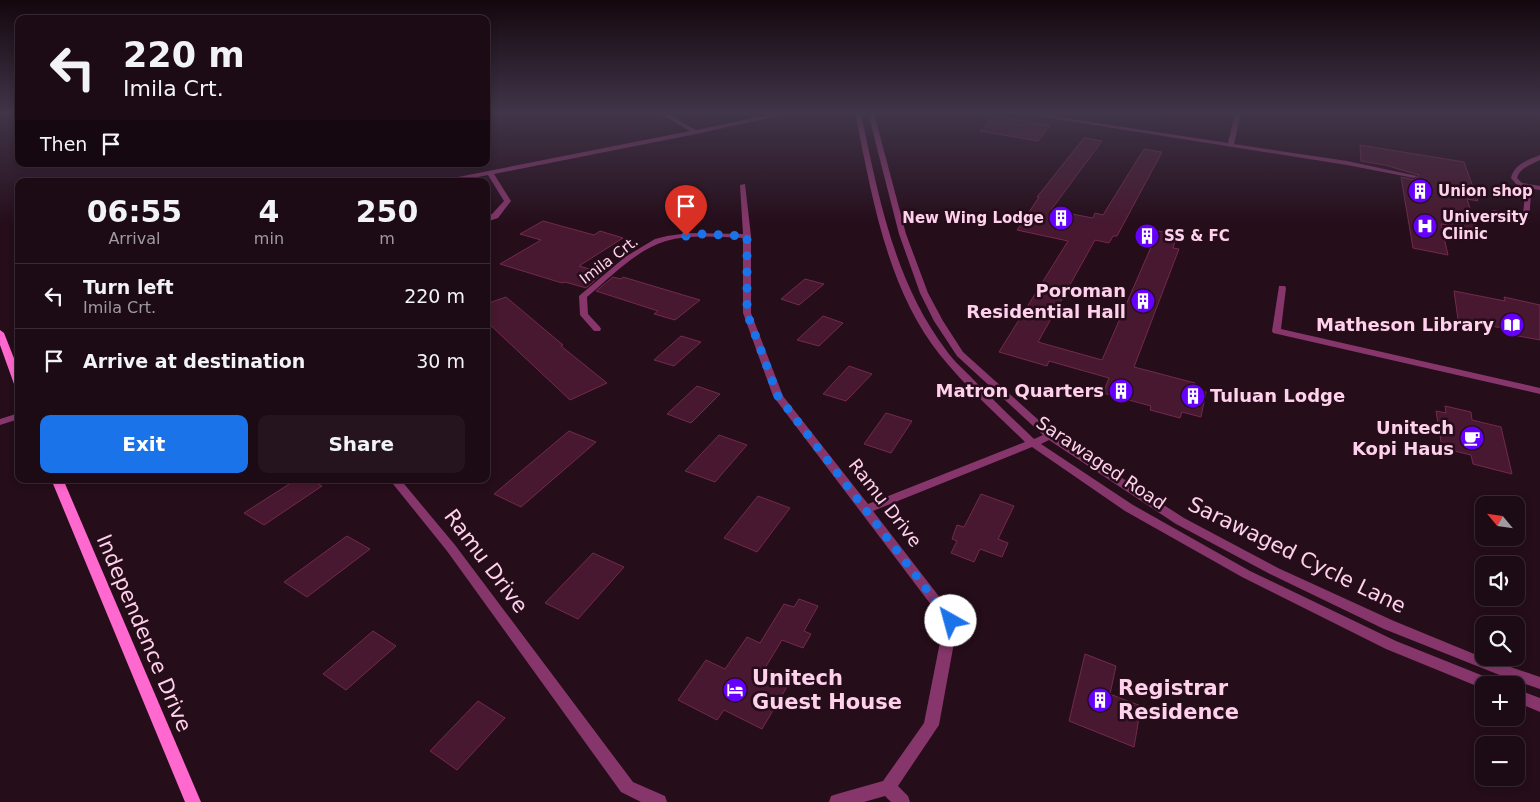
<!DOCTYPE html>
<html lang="en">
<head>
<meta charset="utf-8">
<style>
	body { margin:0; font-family:"DejaVu Sans",sans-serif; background:#25131d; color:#f1f3f6; height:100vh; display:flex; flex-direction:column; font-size:19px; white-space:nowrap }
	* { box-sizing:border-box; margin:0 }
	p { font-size:16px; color:#a09aa0 }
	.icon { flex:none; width:28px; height:28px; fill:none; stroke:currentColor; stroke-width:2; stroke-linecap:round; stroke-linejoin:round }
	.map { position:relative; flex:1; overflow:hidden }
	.side { position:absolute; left:15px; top:178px; width:475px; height:305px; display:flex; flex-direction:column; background:#1c0a14; border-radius:10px; box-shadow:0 2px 8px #0003,0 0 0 1px #3a2b34 }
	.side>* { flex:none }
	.guide { position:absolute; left:15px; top:15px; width:475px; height:152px; border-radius:10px; box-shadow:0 2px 8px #0003,0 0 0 1px #3a2b34; background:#1c0a14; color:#f1f3f6; overflow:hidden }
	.needle { width:32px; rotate:299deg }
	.tools { position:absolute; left:1475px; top:496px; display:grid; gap:10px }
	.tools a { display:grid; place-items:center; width:50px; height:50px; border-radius:10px; background:#1c0a14; box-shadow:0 2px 8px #0003,0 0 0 1px #3a2b34; font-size:25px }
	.pin { position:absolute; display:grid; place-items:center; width:42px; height:42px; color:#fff; margin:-51px -21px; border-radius:50% 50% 50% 0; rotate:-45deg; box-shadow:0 0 5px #0007 }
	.pin .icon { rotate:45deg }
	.me { position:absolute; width:55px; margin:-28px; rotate:322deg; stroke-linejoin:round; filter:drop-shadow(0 0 4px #0008) }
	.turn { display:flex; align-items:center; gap:18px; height:105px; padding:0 25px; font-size:22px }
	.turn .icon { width:65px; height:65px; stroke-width:2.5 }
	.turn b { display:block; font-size:35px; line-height:42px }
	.then { display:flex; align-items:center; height:48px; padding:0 25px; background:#0003; gap:10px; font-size:19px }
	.eta { display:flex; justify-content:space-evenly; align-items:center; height:85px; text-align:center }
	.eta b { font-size:30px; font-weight:600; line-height:35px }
	.action { display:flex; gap:10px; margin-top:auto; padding:10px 25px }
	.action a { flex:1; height:58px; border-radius:10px; background:#1a73e8; color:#fff; font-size:20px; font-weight:600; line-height:58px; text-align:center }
	.action a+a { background:#25131d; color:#f1f3f6 }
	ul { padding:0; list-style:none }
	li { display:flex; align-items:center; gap:15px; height:65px; padding:0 25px; border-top:1px solid #3a2b34 }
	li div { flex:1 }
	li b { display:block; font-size:19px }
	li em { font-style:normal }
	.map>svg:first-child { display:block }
	.green { fill:#18102f }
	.building { fill:#47182f; stroke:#74294f }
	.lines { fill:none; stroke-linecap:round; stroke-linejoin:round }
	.minor { fill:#86366b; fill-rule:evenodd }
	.secondary { fill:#ff68ce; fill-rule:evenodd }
	.route { stroke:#1a73e8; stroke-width:9; stroke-dasharray:0 16.2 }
	.labels { text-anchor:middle; stroke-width:5; stroke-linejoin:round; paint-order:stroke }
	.far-poi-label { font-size:15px; font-weight:bold; fill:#ffd1ec; stroke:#250d1a; text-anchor:start }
	.far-street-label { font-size:15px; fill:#ffd1ec; stroke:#250d1a }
	.poi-label { font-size:18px; font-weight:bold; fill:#ffd1ec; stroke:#250d1a; text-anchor:end }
	.street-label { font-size:18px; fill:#ffd1ec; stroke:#250d1a }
	.near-street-label { font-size:21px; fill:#ffd1ec; stroke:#250d1a }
	.near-poi-label { font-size:21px; font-weight:bold; fill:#ffd1ec; stroke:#250d1a; text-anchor:start }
</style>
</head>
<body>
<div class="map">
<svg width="1540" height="802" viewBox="0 0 1540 802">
	<rect width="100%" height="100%" fill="#250d1a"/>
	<path class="green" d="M1043 113H1163L1153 129Z"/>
	<g class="building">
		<path d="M994 116 1050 125 1038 141 980 131Z"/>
		<path d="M1084 138 1102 141 1051 210 1093 218 1095 213 1103 215 1144 149 1162 152 1117 236H1113L1109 243 1095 240 1038 342 1102 360 1158 231 1177 235 1173 248 1179 249 1134 367 1195 383 1194 389 1206 392 1201 417 1182 412 1180 418 1150 410 1151 406 1103 393 1109 378 1049 361 1047 366 999 352 1068 241 1017 230 1039 197H1037Z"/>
		<path d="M1360 145 1464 162 1478 201 1467 199 1477 230 1441 224 1448 255 1413 248 1401 177 1414 180 1419 175 1385 165 1361 161Z"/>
		<path d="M543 221 594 235 600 231 623 238 579 266 603 273 586 288 565 282 562 283 500 264 541 240 520 234Z"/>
		<path d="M613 277 621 279 623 277 700 300 675 320 654 314 658 311 596 291Z"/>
		<path d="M805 279 824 284 799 305 781 299Z"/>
		<path d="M1454 291 1505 301 1504 297 1540 305V340L1513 335 1511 330 1458 319Z"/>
		<path d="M506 297 563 345 561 346 607 383 570 400 486 321V304Z"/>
		<path d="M823 316 843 323 819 346 797 340Z"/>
		<path d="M681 336 701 342 674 366 654 360Z"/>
		<path d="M849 366 872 374 846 401 823 394Z"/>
		<path d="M697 386 720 394 691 423 667 414Z"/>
		<path d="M1445 406 1471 412 1472 420 1501 427 1512 474 1473 464 1471 455 1442 448 1436 411 1446 413Z"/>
		<path d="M886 413 912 421 891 453 864 444Z"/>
		<path d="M569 431 596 442 521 507 494 494Z"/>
		<path d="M719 435 747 445 715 482 685 471Z"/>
		<path d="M297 479H309L322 486 264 525 244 513Z"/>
		<path d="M981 494 1014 506 998 539 1008 543 1002 557 980 549 974 562 951 553 957 541 952 539 957 525 964 527Z"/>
		<path d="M758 496 790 508 757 552 724 538Z"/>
		<path d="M347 536 370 549 307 597 284 582Z"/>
		<path d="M593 553 624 567 578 619 545 603Z"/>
		<path d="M799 599 818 606 804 631 811 634 803 648 782 640 765 668 791 680 762 729 724 710 717 720 678 700 706 660 725 669 747 637 760 643 784 604 794 607Z"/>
		<path d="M373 631 396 646 346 690 323 674Z"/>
		<path d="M1085 654 1116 666 1110 694 1141 706 1134 747 1069 721Z"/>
		<path d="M478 701 505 718 457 770 430 751Z"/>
	</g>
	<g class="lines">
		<g class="minor">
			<path d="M659 113H666L696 130 779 113H791L696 134 494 174 511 201 498 218 486 222V217L492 214 504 201 488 175 457 181H445L448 179 690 131Z"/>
			<path d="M855 113H861C878 195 894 281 946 350 952 359 961 367 969 375 990 397 1012 418 1034 439L1043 435 957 356 934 321 920 293 899 234 868 113H874L906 234 928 293 943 321 963 352 1054 434 1184 518 1278 568 1394 621 1484 658 1540 677V689L1497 674 1384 629 1270 574 1176 524 1049 440 1041 444 1133 505 1250 571 1396 641 1496 681 1498 685H1484V689L1386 649 1242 577 1125 511 1032 447 873 511 958 621 939 725 898 786 908 796 910 802H891L885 796 864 802H829L831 796 837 794 883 781 924 723 944 622 773 396 743 313V238C718 237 690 234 666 241 636 250 611 277 587 297L588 314 600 327 601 329 600 331H594L580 315 579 296 625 257 655 239 667 236 689 233 743 234 740 185 745 184 751 236V313L783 396 868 504 1025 442C996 414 965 386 940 355 886 287 872 195 855 113Z"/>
			<path d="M1018 113H1032L1228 143 1235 113H1241L1234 144 1347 161 1417 176 1414 178 1347 165Z"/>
			<path d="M1540 155V160C1531 165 1520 167 1517 178L1522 183 1540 186V190L1526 188 1531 195 1529 219 1491 213V211L1493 210 1523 214 1525 195 1511 178C1514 164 1528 160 1540 155Z"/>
			<path d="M1279 286H1285L1286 288 1281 329 1540 388V394L1273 333 1272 331Z"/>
			<path d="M19 413V419L0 425V419Z"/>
			<path d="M389 479H400L455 545 633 782 665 796 667 802H641L621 792 447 551Z"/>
			<path d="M1516 689 1540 698V712L1516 702Z"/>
		</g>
		<g class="secondary">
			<path d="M0 330 4 333 19 371V387L14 384 0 345Z"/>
			<path d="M51 479H63L201 802H185Z"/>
		</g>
	</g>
	<linearGradient id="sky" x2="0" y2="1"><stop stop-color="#14070e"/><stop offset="0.5" stop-color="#403549"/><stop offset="1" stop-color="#403549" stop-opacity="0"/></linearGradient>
	<rect width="1540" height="225" fill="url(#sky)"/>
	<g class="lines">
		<path class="route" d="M686 236 700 234 747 236V313L778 396 951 621"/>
	</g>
	<defs>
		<symbol id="building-disc" viewBox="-11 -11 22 22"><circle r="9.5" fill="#6600fc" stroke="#250d1a"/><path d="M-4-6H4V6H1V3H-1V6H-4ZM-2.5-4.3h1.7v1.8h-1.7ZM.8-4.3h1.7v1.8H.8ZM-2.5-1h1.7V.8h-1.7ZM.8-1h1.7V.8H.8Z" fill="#fff"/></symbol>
		<symbol id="hospital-disc" viewBox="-11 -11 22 22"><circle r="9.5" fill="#6600fc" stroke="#250d1a"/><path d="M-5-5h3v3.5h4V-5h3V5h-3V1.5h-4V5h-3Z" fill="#fff"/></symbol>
		<symbol id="library-disc" viewBox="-11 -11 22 22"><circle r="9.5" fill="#6600fc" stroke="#250d1a"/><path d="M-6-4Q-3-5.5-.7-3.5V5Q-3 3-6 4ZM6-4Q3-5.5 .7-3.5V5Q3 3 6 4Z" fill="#fff"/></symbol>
		<symbol id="cafe-disc" viewBox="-11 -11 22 22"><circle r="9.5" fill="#6600fc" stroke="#250d1a"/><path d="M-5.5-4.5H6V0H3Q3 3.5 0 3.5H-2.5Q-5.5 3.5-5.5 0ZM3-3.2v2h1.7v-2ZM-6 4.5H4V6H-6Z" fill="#fff"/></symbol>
		<symbol id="hotel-disc" viewBox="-11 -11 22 22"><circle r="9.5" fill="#6600fc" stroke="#250d1a"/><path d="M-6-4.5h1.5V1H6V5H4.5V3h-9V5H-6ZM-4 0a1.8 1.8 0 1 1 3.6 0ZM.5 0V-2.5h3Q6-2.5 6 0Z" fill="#fff"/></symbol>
	</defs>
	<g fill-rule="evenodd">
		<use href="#building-disc" x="1406" y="177" width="28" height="28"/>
		<use href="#building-disc" x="1047" y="204" width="28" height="28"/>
		<use href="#hospital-disc" x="1411" y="212" width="28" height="28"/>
		<use href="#building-disc" x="1133" y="222" width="28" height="28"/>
		<use href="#building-disc" x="1129" y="287" width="28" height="28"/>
		<use href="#library-disc" x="1498" y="311" width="28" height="28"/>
		<use href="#building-disc" x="1107" y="377" width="28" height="28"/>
		<use href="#building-disc" x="1179" y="382" width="28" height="28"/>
		<use href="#cafe-disc" x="1458" y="424" width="28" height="28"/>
		<use href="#hotel-disc" x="721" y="676" width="28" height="28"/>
		<use href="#building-disc" x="1086" y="686" width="28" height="28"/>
	</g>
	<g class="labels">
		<g class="far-poi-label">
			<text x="1438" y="196">Union shop</text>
			<text x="1442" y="222">University<tspan x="1442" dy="17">Clinic</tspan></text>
			<text x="1044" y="223" text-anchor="end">New Wing Lodge</text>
			<text x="1164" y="241">SS &amp; FC</text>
		</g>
		<g class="far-street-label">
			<text transform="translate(609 260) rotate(-37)" y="5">Imila Crt.</text>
		</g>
		<g class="poi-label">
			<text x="1126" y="297">Poroman<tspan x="1126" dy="21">Residential Hall</tspan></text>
			<text x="1494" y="331">Matheson Library</text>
			<text x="1104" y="397">Matron Quarters</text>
			<text x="1210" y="402" text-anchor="start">Tuluan Lodge</text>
			<text x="1454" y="434">Unitech<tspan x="1454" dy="21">Kopi Haus</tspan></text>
		</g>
		<g class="street-label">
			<text transform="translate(1101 463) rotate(34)" y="6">Sarawaged Road</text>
			<text transform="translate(885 503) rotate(52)" y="6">Ramu Drive</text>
		</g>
		<g class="near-street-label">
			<text transform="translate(1297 555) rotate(26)" y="7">Sarawaged Cycle Lane</text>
			<text transform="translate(486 561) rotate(53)" y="7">Ramu Drive</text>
			<text transform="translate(144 633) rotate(67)" y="7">Independence Drive</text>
		</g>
		<g class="near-poi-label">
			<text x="752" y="685">Unitech<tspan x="752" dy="24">Guest House</tspan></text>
			<text x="1118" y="695">Registrar<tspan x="1118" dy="24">Residence</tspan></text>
		</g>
	</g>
</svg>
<div class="tools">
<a><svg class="needle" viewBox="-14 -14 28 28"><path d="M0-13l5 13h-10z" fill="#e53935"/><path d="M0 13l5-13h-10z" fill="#a09aa0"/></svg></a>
<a><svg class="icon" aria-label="sound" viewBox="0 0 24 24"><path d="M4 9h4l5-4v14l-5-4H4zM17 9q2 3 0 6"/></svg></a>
<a><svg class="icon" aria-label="search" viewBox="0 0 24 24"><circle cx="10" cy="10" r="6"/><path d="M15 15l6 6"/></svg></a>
<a>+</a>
<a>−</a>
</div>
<div class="pin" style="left:686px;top:236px;background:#d93025"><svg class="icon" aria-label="arrive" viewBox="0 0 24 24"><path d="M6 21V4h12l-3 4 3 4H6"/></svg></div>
<svg class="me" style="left:951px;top:621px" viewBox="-20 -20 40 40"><circle r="19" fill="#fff"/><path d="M0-13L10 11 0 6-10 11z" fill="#1a73e8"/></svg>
<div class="guide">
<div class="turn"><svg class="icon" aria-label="left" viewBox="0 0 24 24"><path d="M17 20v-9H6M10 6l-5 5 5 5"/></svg><div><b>220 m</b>Imila Crt.</div></div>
<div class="then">Then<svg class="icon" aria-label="arrive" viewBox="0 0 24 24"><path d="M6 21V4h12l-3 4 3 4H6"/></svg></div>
</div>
<section class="side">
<div class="eta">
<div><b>06:55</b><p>Arrival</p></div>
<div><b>4</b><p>min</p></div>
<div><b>250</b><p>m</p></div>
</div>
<ul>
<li><svg class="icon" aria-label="left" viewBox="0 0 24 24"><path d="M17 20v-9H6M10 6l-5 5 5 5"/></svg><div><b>Turn left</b><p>Imila Crt.</p></div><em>220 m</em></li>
<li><svg class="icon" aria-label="arrive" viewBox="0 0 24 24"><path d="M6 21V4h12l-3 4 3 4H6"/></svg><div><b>Arrive at destination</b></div><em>30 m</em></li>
</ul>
<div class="action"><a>Exit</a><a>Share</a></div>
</section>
</div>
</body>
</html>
